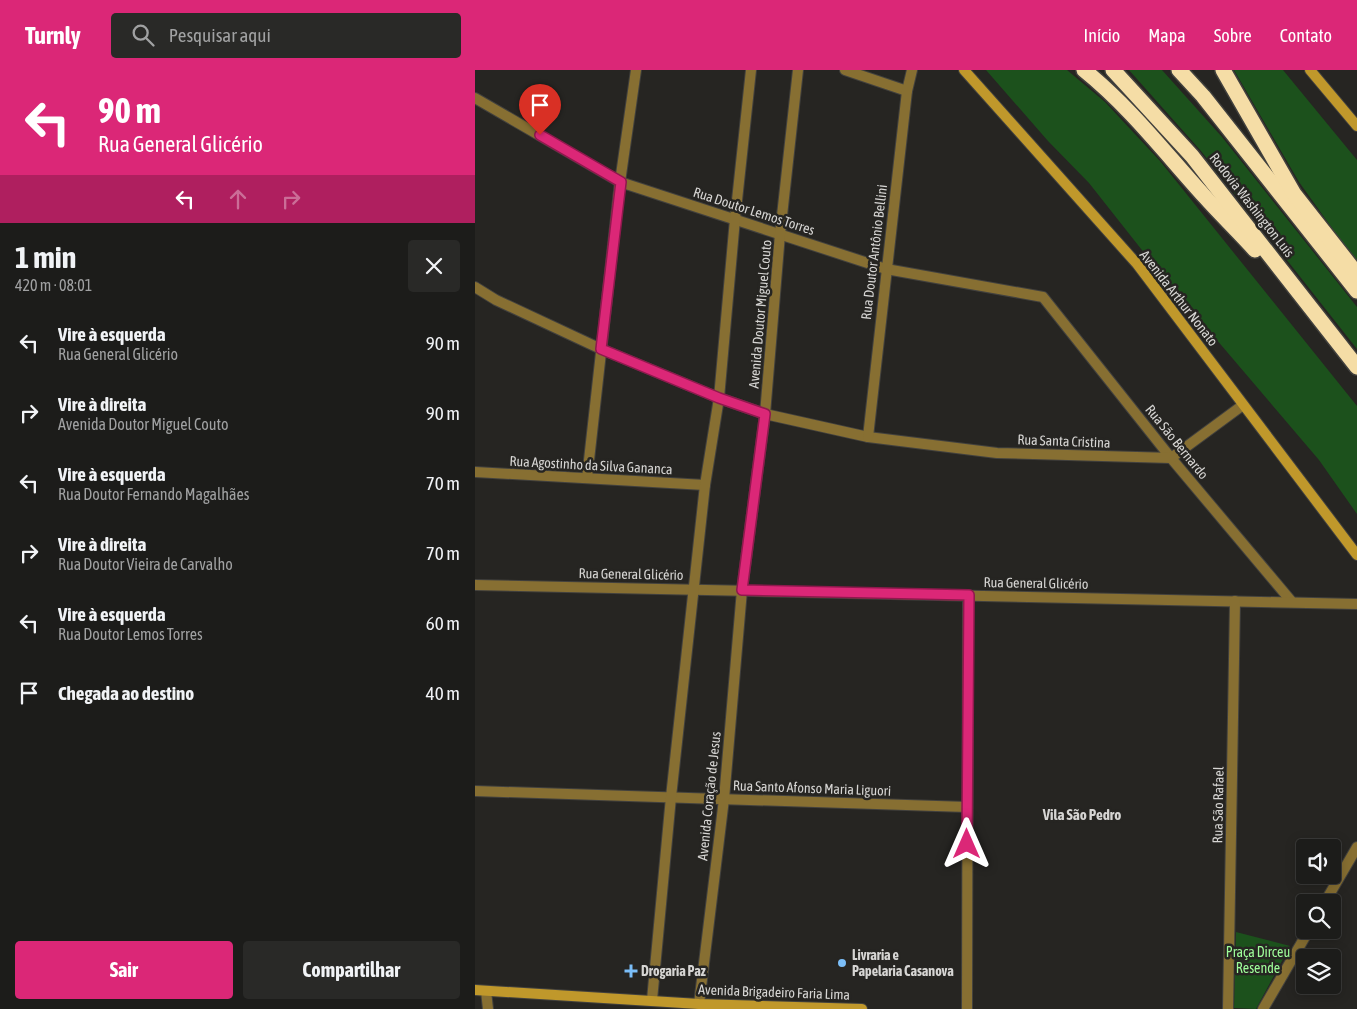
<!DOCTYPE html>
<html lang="pt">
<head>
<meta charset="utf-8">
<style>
	body { margin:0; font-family:"Asap Condensed",sans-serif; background:#292927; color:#f1f3f6; height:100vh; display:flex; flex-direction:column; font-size:19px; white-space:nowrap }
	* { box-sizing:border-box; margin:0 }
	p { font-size:16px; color:#a0a1a2 }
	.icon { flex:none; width:28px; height:28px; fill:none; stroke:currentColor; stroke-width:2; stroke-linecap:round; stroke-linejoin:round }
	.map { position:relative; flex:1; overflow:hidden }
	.side { display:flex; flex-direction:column; background:#1c1c1a; width:475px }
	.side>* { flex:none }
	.top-card { background:#db2777; color:#fff; overflow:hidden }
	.fabs { position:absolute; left:821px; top:769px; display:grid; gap:10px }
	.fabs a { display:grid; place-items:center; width:45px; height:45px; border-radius:5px; background:#1c1c1a; box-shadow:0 2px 12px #0003,0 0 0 1px #3a3a39; font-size:25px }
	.pin { position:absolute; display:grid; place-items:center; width:42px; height:42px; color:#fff; margin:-51px -21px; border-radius:50% 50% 50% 0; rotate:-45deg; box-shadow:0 0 5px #0007 }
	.pin .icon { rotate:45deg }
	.me { position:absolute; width:55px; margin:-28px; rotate:0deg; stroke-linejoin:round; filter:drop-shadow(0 0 4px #0008) }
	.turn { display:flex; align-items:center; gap:18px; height:105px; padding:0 15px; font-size:22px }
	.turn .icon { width:65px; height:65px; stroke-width:2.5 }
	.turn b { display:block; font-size:35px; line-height:42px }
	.lanes { display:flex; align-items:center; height:48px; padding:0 15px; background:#0003; justify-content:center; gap:25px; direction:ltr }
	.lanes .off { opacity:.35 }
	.round { display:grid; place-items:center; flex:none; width:52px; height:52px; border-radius:5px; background:#292927 }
	.headline { display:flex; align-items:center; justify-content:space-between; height:85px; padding:0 15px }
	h1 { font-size:30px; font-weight:700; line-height:38px }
	.cta { display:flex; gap:10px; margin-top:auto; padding:10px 15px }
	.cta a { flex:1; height:58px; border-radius:5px; background:#db2777; color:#fff; font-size:20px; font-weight:700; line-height:58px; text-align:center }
	.cta a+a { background:#292927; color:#f1f3f6 }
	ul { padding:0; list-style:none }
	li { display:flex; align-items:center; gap:15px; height:70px; padding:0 15px }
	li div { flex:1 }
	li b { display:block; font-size:19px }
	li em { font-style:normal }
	header { display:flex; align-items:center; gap:30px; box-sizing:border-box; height:70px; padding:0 25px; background:#db2777; color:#fff }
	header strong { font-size:24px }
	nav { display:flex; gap:28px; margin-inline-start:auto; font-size:18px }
	.search { width:350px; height:45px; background:#292927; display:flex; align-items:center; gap:12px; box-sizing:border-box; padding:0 18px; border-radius:5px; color:#a0a1a2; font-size:19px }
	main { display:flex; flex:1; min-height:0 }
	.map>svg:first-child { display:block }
	.green { fill:#1c511c }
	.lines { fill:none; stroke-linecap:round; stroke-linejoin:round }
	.minor-casing { stroke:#42413e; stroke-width:12 }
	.tertiary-casing { stroke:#42413e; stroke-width:12 }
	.secondary-casing { stroke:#42413e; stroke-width:12 }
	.motorway-casing { stroke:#42413e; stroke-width:18 }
	.minor { stroke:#876f32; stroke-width:10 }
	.tertiary { stroke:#876f32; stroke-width:10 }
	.secondary { stroke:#c0982b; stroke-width:10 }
	.motorway { stroke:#f5dda6; stroke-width:15 }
	.route-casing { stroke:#8e194d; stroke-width:12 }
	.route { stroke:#db2777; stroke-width:9 }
	.poi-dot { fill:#7bbef8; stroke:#262522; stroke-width:2 }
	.labels { text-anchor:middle; stroke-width:5; stroke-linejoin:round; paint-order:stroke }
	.street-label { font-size:14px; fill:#d6d5d3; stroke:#262522 }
	.park-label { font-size:14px; fill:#9ffe9a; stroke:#262522 }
	.poi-label { font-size:14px; font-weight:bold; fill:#d6d5d3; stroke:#262522; text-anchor:start }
	.neighbourhood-label { font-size:15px; font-weight:bold; fill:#d6d5d3; stroke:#262522 }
</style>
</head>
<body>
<header>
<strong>Turnly</strong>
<div class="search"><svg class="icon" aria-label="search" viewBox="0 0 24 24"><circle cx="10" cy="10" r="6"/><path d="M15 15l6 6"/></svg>Pesquisar aqui</div>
<nav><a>Início</a><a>Mapa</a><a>Sobre</a><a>Contato</a></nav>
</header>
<main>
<section class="side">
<div class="top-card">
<div class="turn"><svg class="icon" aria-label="left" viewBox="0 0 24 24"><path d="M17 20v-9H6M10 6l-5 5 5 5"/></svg><div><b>90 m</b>Rua General Glicério</div></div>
<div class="lanes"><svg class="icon" aria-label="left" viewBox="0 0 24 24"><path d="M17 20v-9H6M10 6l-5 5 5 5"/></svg><svg class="icon off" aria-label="ahead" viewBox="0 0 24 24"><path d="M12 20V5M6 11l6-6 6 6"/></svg><svg class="icon off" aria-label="right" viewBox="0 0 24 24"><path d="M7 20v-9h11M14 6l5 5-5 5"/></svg></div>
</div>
<div class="headline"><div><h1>1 min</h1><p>420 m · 08:01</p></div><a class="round"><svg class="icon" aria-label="close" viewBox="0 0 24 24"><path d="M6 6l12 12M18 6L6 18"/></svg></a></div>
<ul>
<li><svg class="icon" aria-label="left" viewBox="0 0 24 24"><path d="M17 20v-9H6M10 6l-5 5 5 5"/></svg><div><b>Vire à esquerda</b><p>Rua General Glicério</p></div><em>90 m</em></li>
<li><svg class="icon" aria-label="right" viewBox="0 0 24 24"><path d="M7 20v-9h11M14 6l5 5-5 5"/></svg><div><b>Vire à direita</b><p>Avenida Doutor Miguel Couto</p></div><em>90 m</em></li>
<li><svg class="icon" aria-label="left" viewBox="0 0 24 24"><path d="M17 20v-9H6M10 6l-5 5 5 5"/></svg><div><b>Vire à esquerda</b><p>Rua Doutor Fernando Magalhães</p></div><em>70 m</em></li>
<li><svg class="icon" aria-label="right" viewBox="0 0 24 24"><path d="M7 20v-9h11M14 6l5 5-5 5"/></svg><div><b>Vire à direita</b><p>Rua Doutor Vieira de Carvalho</p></div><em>70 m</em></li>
<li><svg class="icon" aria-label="left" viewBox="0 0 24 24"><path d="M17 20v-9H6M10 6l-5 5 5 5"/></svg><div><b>Vire à esquerda</b><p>Rua Doutor Lemos Torres</p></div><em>60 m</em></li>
<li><svg class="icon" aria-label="arrive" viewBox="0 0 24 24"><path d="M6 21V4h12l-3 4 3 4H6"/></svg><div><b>Chegada ao destino</b></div><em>40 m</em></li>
</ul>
<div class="cta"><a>Sair</a><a>Compartilhar</a></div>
</section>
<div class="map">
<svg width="882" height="939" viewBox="0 0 882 939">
	<rect width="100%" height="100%" fill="#262522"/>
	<g class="green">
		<path d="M511 0H592L630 32 685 91 882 336V444L844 390 689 208 614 113 573 71Z"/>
		<path d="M654 0H687L747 67 882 237V279L726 81Z"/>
		<path d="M759 0H808L882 90V193L824 112Z"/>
		<path d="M761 862 815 876 781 939 759 938Z"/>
	</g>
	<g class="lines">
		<defs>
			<g id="minor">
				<path d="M370 0 432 21"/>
				<path d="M0 28 145 112 411 199 568 227 696 388 817 532"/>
				<path d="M0 217 21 230 126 279 244 328 290 344 393 367 522 383 696 388 768 335"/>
				<path d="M393 367 432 21 437 0"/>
				<path d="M0 402 230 415"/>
				<path d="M112 408 145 112 161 0"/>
				<path d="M0 515 882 534"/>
				<path d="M0 721 492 737"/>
				<path d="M492 939 493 525"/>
				<path d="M753 939 760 531"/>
			</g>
			<g id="tertiary">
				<path d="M850 832 882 777"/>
				<path d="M11 921 13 939"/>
				<path d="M177 930 196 727 230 415 244 328 260 149 276 0"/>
				<path d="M224 934 249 729 267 520 290 344 305 164 323 0"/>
				<path d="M788 939 834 860"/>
			</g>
			<g id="secondary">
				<path d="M489 0 662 194 882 485"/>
				<path d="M835 0 882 56"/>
				<path d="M0 920 224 934 387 939"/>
			</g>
			<g id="motorway">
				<path d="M609 0C656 38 690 83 730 127 746 145 764 162 780 180"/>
				<path d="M638 0 717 86 882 297"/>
				<path d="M704 0 728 26 882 221"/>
				<path d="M748 0 819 124 882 204"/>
			</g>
		</defs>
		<use href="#minor" class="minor-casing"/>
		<use href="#tertiary" class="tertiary-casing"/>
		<use href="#secondary" class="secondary-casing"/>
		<use href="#motorway" class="motorway-casing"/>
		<use href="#minor" class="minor"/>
		<use href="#tertiary" class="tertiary"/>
		<use href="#secondary" class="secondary"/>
		<use href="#motorway" class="motorway"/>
	</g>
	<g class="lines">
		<defs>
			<path id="route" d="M65 65 146 112 126 279 244 328 290 344 267 520 494 525 492 774"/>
		</defs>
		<use href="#route" class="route-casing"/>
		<use href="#route" class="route"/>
	</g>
	<g class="poi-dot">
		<circle cx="367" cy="893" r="5"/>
		<path d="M153.5 893.5h5v5h5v5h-5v5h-5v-5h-5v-5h5z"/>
	</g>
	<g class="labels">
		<g class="street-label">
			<text transform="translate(777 135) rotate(52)" y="5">Rodovia Washington Luís</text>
			<text transform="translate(279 141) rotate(18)" y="5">Rua Doutor Lemos Torres</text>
			<text transform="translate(399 182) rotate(-83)" y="5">Rua Doutor Antônio Bellini</text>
			<text transform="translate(704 228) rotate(52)" y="5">Avenida Arthur Nonato</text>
			<text transform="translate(285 244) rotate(-85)" y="5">Avenida Doutor Miguel Couto</text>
			<text transform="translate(589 371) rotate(2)" y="5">Rua Santa Cristina</text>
			<text transform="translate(702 372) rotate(51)" y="5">Rua São Bernardo</text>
			<text transform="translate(116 395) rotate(3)" y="5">Rua Agostinho da Silva Gananca</text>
			<text transform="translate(156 504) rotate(1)" y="5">Rua General Glicério</text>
			<text transform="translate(561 513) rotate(1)" y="5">Rua General Glicério</text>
			<text transform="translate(337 718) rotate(2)" y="5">Rua Santo Afonso Maria Liguori</text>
			<text transform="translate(234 726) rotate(-84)" y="5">Avenida Coração de Jesus</text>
			<text transform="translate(743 735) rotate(-89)" y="5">Rua São Rafael</text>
			<text transform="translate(299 922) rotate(2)" y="5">Avenida Brigadeiro Faria Lima</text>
		</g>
		<g class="park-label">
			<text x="783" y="887">Praça Dirceu<tspan x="783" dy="16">Resende</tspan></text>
		</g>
		<g class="poi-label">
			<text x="377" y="890">Livraria e<tspan x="377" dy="16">Papelaria Casanova</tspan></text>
			<text x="166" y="906">Drogaria Paz</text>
		</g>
		<g class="neighbourhood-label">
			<text x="607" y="750">Vila São Pedro</text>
		</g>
	</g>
</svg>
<div class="fabs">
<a><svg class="icon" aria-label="sound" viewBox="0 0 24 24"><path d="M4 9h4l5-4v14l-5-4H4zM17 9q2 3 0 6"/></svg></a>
<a><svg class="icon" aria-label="search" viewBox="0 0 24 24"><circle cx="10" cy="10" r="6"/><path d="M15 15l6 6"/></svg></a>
<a><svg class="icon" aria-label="layers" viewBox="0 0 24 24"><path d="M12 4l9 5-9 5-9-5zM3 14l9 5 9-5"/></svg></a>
</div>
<div class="pin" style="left:65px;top:65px;background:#d93025"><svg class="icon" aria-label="arrive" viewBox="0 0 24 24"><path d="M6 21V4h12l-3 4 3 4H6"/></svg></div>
<svg class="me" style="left:492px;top:774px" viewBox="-20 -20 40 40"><path d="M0-17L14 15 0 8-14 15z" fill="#db2777" stroke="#fff" stroke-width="4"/></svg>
</div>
</main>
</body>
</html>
